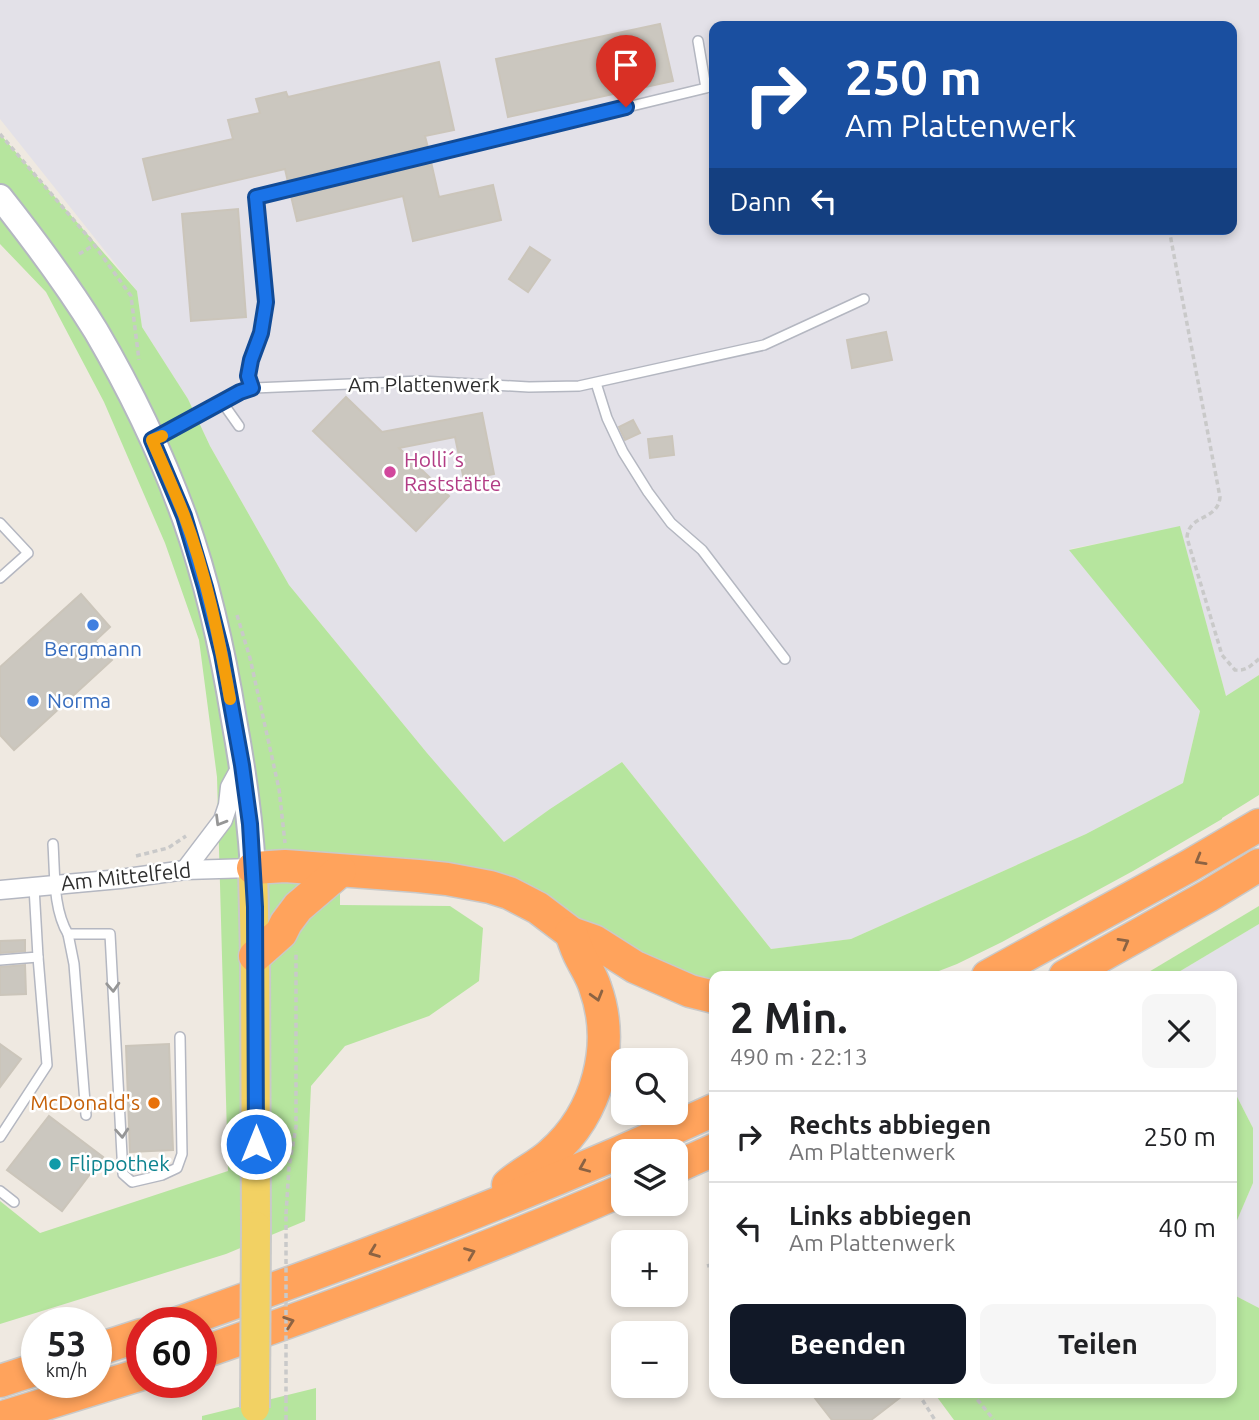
<!DOCTYPE html>
<html lang="de">
<head>
<meta charset="utf-8">
<style>
	body { margin:0; font-family:Ubuntu,sans-serif; background:#f6f6f6; color:#202124; height:100vh; display:flex; flex-direction:column; font-size:26px; white-space:nowrap }
	* { box-sizing:border-box; margin:0 }
	p { font-size:23px; color:#757577 }
	.icon { flex:none; width:38px; height:38px; fill:none; stroke:currentColor; stroke-width:2; stroke-linecap:round; stroke-linejoin:round }
	.map { position:relative; flex:1; overflow:hidden }
	.panel { position:absolute; left:709px; top:971px; width:528px; height:427px; display:flex; flex-direction:column; background:#fff; border-radius:14px; box-shadow:0 4px 10px #0003 }
	.panel>* { flex:none }
	.banner { position:absolute; left:709px; top:21px; width:528px; height:214px; border-radius:14px; box-shadow:0 4px 10px #0003; background:#1a4fa0; color:#fff; overflow:hidden }
	.tools { position:absolute; left:611px; top:1048px; display:grid; gap:14px }
	.tools a { display:grid; place-items:center; width:77px; height:77px; border-radius:14px; background:#fff; box-shadow:0 4px 10px #0003; font-size:35px }
	.speed { position:absolute; left:21px; top:1307px; display:flex; gap:14px; font-size:35px; font-weight:700; text-align:center }
	.speed>* { display:grid; place-content:center; width:91px; height:91px; border-radius:50%; background:#fff; box-shadow:0 4px 10px #0003; line-height:1 }
	.speed small { font-size:18px; font-weight:400 }
	.speed .limit { border:10px solid #d22; background:#fff; color:#111 }
	.pin { position:absolute; display:grid; place-items:center; width:60px; height:60px; color:#fff; margin:-72px -30px; border-radius:50% 50% 50% 0; rotate:-45deg; box-shadow:0 0 7px #0007 }
	.pin .icon { rotate:45deg }
	.me { position:absolute; width:77px; margin:-38px; rotate:0deg; stroke-linejoin:round; filter:drop-shadow(0 0 5px #0008) }
	.turn { display:flex; align-items:center; gap:24px; height:147px; padding:0 21px; font-size:32px }
	.turn .icon { width:91px; height:91px; stroke-width:2.5 }
	.turn b { display:block; font-size:49px; line-height:60px }
	.then { display:flex; align-items:center; height:66px; padding:0 21px; background:#0003; gap:14px; font-size:26px }
	.round { display:grid; place-items:center; flex:none; width:74px; height:74px; border-radius:14px; background:#f6f6f6 }
	.head { display:flex; align-items:center; justify-content:space-between; height:119px; padding:0 21px }
	h1 { font-size:42px; font-weight:700; line-height:52px }
	.action { display:flex; gap:14px; margin-top:auto; padding:14px 21px }
	.action a { flex:1; height:80px; border-radius:14px; background:#111827; color:#fff; font-size:28px; font-weight:700; line-height:80px; text-align:center }
	.action a+a { background:#f6f6f6; color:#202124 }
	ul { padding:0; list-style:none }
	li { display:flex; align-items:center; gap:21px; height:91px; padding:0 21px; border-top:2px solid #e0e0e0 }
	li div { flex:1 }
	li b { display:block; font-size:26px }
	li em { font-style:normal }
	.map>svg:first-child { display:block }
	.industrial { fill:#e3e1e8; fill-rule:evenodd }
	.green { fill:#b6e59e }
	.building { fill:#cbc7bf; stroke:#cbc5ba; stroke-width:2 }
	.lines { fill:none; stroke-linecap:round; stroke-linejoin:round }
	.lane-casing { stroke:#b4b7c1; stroke-width:12 }
	.street-casing { stroke:#b4b7c1; stroke-width:21 }
	.secondary-casing { stroke:#b4b7c1; stroke-width:28 }
	.primary-casing { stroke:#c9c9c9; stroke-width:32 }
	.highway-casing { stroke:#c9c9c9; stroke-width:35 }
	.path { stroke:#c9c9c9; stroke-width:3.5; stroke-dasharray:5 3.5; stroke-linecap:butt }
	.lane { stroke:#fff; stroke-width:9 }
	.street { stroke:#fff; stroke-width:18 }
	.secondary { stroke:#fff; stroke-width:24 }
	.primary { stroke:#f2d163; stroke-width:28 }
	.highway { stroke:#ffa35c; stroke-width:32 }
	.primary-bridge-casing { stroke:#c9c9c9; stroke-width:32; stroke-linecap:butt }
	.path-bridge { stroke:#c9c9c9; stroke-width:3.5; stroke-dasharray:5 3.5; stroke-linecap:butt }
	.primary-bridge { stroke:#f2d163; stroke-width:28 }
	.oneway { stroke:#969696 }
	.oneway2 { stroke:#8c6343 }
	.route-casing { stroke:#114b97; stroke-width:18 }
	.route { stroke:#1a73e8; stroke-width:12 }
	.slow { stroke:#f59e0b; stroke-width:12 }
	.hotel-dot { fill:#d1479c; stroke:#fff; stroke-width:2.5 }
	.shop-dot { fill:#3f7fe0; stroke:#fff; stroke-width:2.5 }
	.food-dot { fill:#e8710a; stroke:#fff; stroke-width:2.5 }
	.culture-dot { fill:#0f9aa8; stroke:#fff; stroke-width:2.5 }
	.labels { text-anchor:middle; stroke-width:5; stroke-linejoin:round; paint-order:stroke }
	.street-label { font-size:21px; fill:#2e2e2e; stroke:#fff }
	.hotel-label { font-size:21px; fill:#b23c85; stroke:#fff; text-anchor:start }
	.shop-label { font-size:21px; fill:#366cbe; stroke:#fff }
	.food-label { font-size:21px; fill:#c56008; stroke:#fff; text-anchor:end }
	.culture-label { font-size:21px; fill:#0d838f; stroke:#fff; text-anchor:start }
</style>
</head>
<body>
<div class="map">
<svg width="1259" height="1420" viewBox="0 0 1259 1420">
	<rect width="100%" height="100%" fill="#efe9e1"/>
	<g class="industrial">
		<path d="M0 0H1259V675L1226 696 1180 527 1070 549 1200 711 1183 783 1086 834 851 939 771 949 622 762 550 809 504 842 427 753 289 585 210 446 188 399 142 327 137 291 0 119ZM714 26H1232V229H714Z"/>
		<path d="M1259 924V1308L1232 1294V1232L1253 1183V1128L1232 1087V976H1172Z"/>
	</g>
	<g class="green">
		<path d="M0 134 137 291 142 327 188 399 210 446 289 585 427 753 504 842 550 809 622 762 771 949 851 939 1086 834 1183 783 1200 711 1069 550 1180 526 1226 696 1259 675V795L1222 818V819L1133 871 1002 942 957 964 926 976H714V989L463 868 340 854V905L450 906 483 928 479 981 429 1016 345 1046 311 1086 305 1221 226 1254 0 1324V1201L40 1233 228 1171 217 777 199 640 165 543 104 402 46 292 0 244Z"/>
		<path d="M1259 906V924L1172 976H1142Z"/>
		<path d="M1232 1087 1253 1128V1183L1232 1232Z"/>
		<path d="M1232 1294 1259 1308V1420H954L934 1393H1232Z"/>
		<path d="M316 1388V1420H202V1416Z"/>
	</g>
	<g class="building">
		<path d="M660 24 673 81 508 117 496 59Z"/>
		<path d="M439 62 454 130 425 136 428 148 288 182 285 169 153 200 143 159 233 139 228 120 260 113 256 99 286 92 288 97Z"/>
		<path d="M431 162 439 197 493 185 501 220 413 241 403 196 297 221 291 196Z"/>
		<path d="M238 209 246 317 191 321 182 214Z"/>
		<path d="M530 247 550 260 528 292 509 279Z"/>
		<path d="M886 332 892 360 852 368 847 340Z"/>
		<path d="M346 397 382 432 482 413 494 474 464 480 455 437 399 448 449 496 416 531 313 431Z"/>
		<path d="M633 420 640 433 625 440 619 427Z"/>
		<path d="M672 436 674 455 650 458 648 439Z"/>
		<path d="M81 594 110 627 95 641 112 660 14 750 0 735V667Z"/>
		<path d="M25 940V951L0 953V941Z"/>
		<path d="M25 965 26 994 0 995V967Z"/>
		<path d="M0 1044 21 1059 0 1087Z"/>
		<path d="M169 1044 173 1150 130 1152 126 1046Z"/>
		<path d="M49 1116 103 1157 62 1211 7 1170Z"/>
		<path d="M811 1393H906L871 1420H832Z"/>
	</g>
	<g class="lines">
		<defs>
			<g id="lane">
				<path d="M596 383 607 418 623 452 648 492 671 523 702 550 785 659"/>
				<path d="M252 388C245 364 256 353 262 331 271 292 260 237 256 197L706 88 698 41"/>
				<path d="M222 402 239 426"/>
				<path d="M154 440 239 392 252 388 421 381 529 387 579 386 764 345 864 299"/>
				<path d="M0 523 28 553 0 578"/>
				<path d="M53 844C55 873 53 909 68 934H110L123 1174 132 1182 162 1175 177 1168 182 1154 180 1037"/>
				<path d="M68 934 74 964 86 1115"/>
				<path d="M0 960 38 957 34 887"/>
				<path d="M0 1137 47 1065 38 957"/>
				<path d="M0 1191 14 1202"/>
			</g>
			<g id="street">
				<path d="M185 870 223 820 228 805 230 787 242 765"/>
				<path d="M0 890 120 879 185 870 253 868"/>
			</g>
			<path id="secondary" d="M0 197C34 240 67 284 96 331 130 389 162 455 185 519 208 584 223 652 234 720 243 769 250 818 253 868"/>
			<path id="primary" d="M253 868 255 956 256 1226"/>
			<g id="highway">
				<path d="M253 868 285 866 418 876 447 879 490 887 509 893 538 908 571 933 594 941 635 967 690 991 714 997"/>
				<path d="M255 956 281 933 286 923 298 907 340 871"/>
				<path d="M988 976 1189 866 1259 825"/>
				<path d="M1065 976 1208 896 1259 865"/>
				<path d="M676 1167 714 1150"/>
				<path d="M508 1185C521 1173 538 1166 551 1154 598 1113 616 1045 595 987 592 977 586 968 581 958 577 951 574 942 571 933"/>
				<path d="M178 1323C359 1259 539 1191 714 1110"/>
				<path d="M96 1350 142 1335"/>
				<path d="M201 1353C344 1303 485 1250 623 1190"/>
				<path d="M0 1381 37 1369"/>
				<path d="M0 1418 142 1374"/>
			</g>
		</defs>
		<use href="#lane" class="lane-casing"/>
		<use href="#street" class="street-casing"/>
		<use href="#secondary" class="secondary-casing"/>
		<use href="#primary" class="primary-casing"/>
		<use href="#highway" class="highway-casing"/>
		<g class="path">
			<path d="M0 134 90 239 131 296 139 360"/>
			<path d="M1169 229 1220 497C1218 521 1188 514 1187 538L1222 655 1235 670C1247 671 1250 666 1259 659"/>
			<path d="M79 254 94 245"/>
			<path d="M237 615 250 658 279 789 285 843"/>
			<path d="M136 856 168 848 186 836"/>
			<path d="M286 1214 289 1167 296 1127V951"/>
			<path d="M707 1266 714 1264"/>
			<path d="M918 1393 935 1420"/>
			<path d="M972 1393 994 1420"/>
			<path d="M286 1420V1400"/>
		</g>
		<use href="#lane" class="lane"/>
		<use href="#street" class="street"/>
		<use href="#secondary" class="secondary"/>
		<use href="#primary" class="primary"/>
		<use href="#highway" class="highway"/>
		<defs>
			<path id="primary-bridge" d="M255 1408 256 1226"/>
		</defs>
		<use href="#primary-bridge" class="primary-bridge-casing"/>
		<path class="path-bridge" d="M286 1400V1214"/>
		<use href="#primary-bridge" class="primary-bridge"/>
	</g>
	<defs><path id="oneway-chevron" d="M-2-3.5L2.5 0L-2 3.5" fill="none" stroke-width="1.6" stroke-linecap="round" stroke-linejoin="round" transform="scale(1.75)"/></defs>
	<g class="oneway">
		<use href="#oneway-chevron" transform="translate(220 821) rotate(121)"/>
		<use href="#oneway-chevron" transform="translate(113 987) rotate(87)"/>
		<use href="#oneway-chevron" transform="translate(122 1133) rotate(86)"/>
	</g>
	<g class="oneway2">
		<use href="#oneway-chevron" transform="translate(1200 860) rotate(150)"/>
		<use href="#oneway-chevron" transform="translate(1124 943) rotate(-29)"/>
		<use href="#oneway-chevron" transform="translate(597 996) rotate(74)"/>
		<use href="#oneway-chevron" transform="translate(584 1167) rotate(157)"/>
		<use href="#oneway-chevron" transform="translate(374 1252) rotate(159)"/>
		<use href="#oneway-chevron" transform="translate(470 1253) rotate(-22)"/>
		<use href="#oneway-chevron" transform="translate(289 1322) rotate(-19)"/>
	</g>
	<g class="lines">
		<defs>
			<path id="route" d="M256 1144 255 907 250 824 242 765 222 654 205 587 184 516 152 440 240 392 252 388 248 376 251 360 261 333 266 302 256 197 626 107"/>
		</defs>
		<use href="#route" class="route-casing"/>
		<use href="#route" class="route"/>
		<path class="slow" d="M162 436 152 440C163 465 174 490 184 515 206 574 219 637 230 699"/>
	</g>
	<circle class="hotel-dot" cx="390" cy="472" r="7"/>
	<g class="shop-dot">
		<circle cx="93" cy="625" r="7"/>
		<circle cx="33" cy="701" r="7"/>
	</g>
	<circle class="food-dot" cx="154" cy="1103" r="7"/>
	<circle class="culture-dot" cx="55" cy="1164" r="7"/>
	<g class="labels">
		<g class="street-label">
			<text x="424" y="392">Am Plattenwerk</text>
			<text transform="translate(126 877) rotate(-6)" y="7">Am Mittelfeld</text>
		</g>
		<g class="hotel-label">
			<text x="404" y="467">Holli´s<tspan x="404" dy="24">Raststätte</tspan></text>
		</g>
		<g class="shop-label">
			<text x="93" y="656">Bergmann</text>
			<text x="47" y="708" text-anchor="start">Norma</text>
		</g>
		<g class="food-label">
			<text x="140" y="1110">McDonald's</text>
		</g>
		<g class="culture-label">
			<text x="69" y="1171">Flippothek</text>
		</g>
	</g>
</svg>
<div class="tools">
<a><svg class="icon" aria-label="search" viewBox="0 0 24 24"><circle cx="10" cy="10" r="6"/><path d="M15 15l6 6"/></svg></a>
<a><svg class="icon" aria-label="layers" viewBox="0 0 24 24"><path d="M12 4l9 5-9 5-9-5zM3 14l9 5 9-5"/></svg></a>
<a>+</a>
<a>−</a>
</div>
<div class="speed"><div>53<small>km/h</small></div><div class="limit">60</div></div>
<div class="pin" style="left:626px;top:107px;background:#d93025"><svg class="icon" aria-label="arrive" viewBox="0 0 24 24"><path d="M6 21V4h12l-3 4 3 4H6"/></svg></div>
<svg class="me" style="left:256px;top:1144px" viewBox="-20 -20 40 40"><circle r="17" fill="#1a73e8" stroke="#fff" stroke-width="3"/><path d="M0-11L8 9 0 5-8 9z" fill="#fff"/></svg>
<div class="banner">
<div class="turn"><svg class="icon" aria-label="right" viewBox="0 0 24 24"><path d="M7 20v-9h11M14 6l5 5-5 5"/></svg><div><b>250 m</b>Am Plattenwerk</div></div>
<div class="then">Dann<svg class="icon" aria-label="left" viewBox="0 0 24 24"><path d="M17 20v-9H6M10 6l-5 5 5 5"/></svg></div>
</div>
<section class="panel">
<div class="head"><div><h1>2 Min.</h1><p>490 m · 22:13</p></div><a class="round"><svg class="icon" aria-label="close" viewBox="0 0 24 24"><path d="M6 6l12 12M18 6L6 18"/></svg></a></div>
<ul>
<li><svg class="icon" aria-label="right" viewBox="0 0 24 24"><path d="M7 20v-9h11M14 6l5 5-5 5"/></svg><div><b>Rechts abbiegen</b><p>Am Plattenwerk</p></div><em>250 m</em></li>
<li><svg class="icon" aria-label="left" viewBox="0 0 24 24"><path d="M17 20v-9H6M10 6l-5 5 5 5"/></svg><div><b>Links abbiegen</b><p>Am Plattenwerk</p></div><em>40 m</em></li>
</ul>
<div class="action"><a>Beenden</a><a>Teilen</a></div>
</section>
</div>
</body>
</html>
